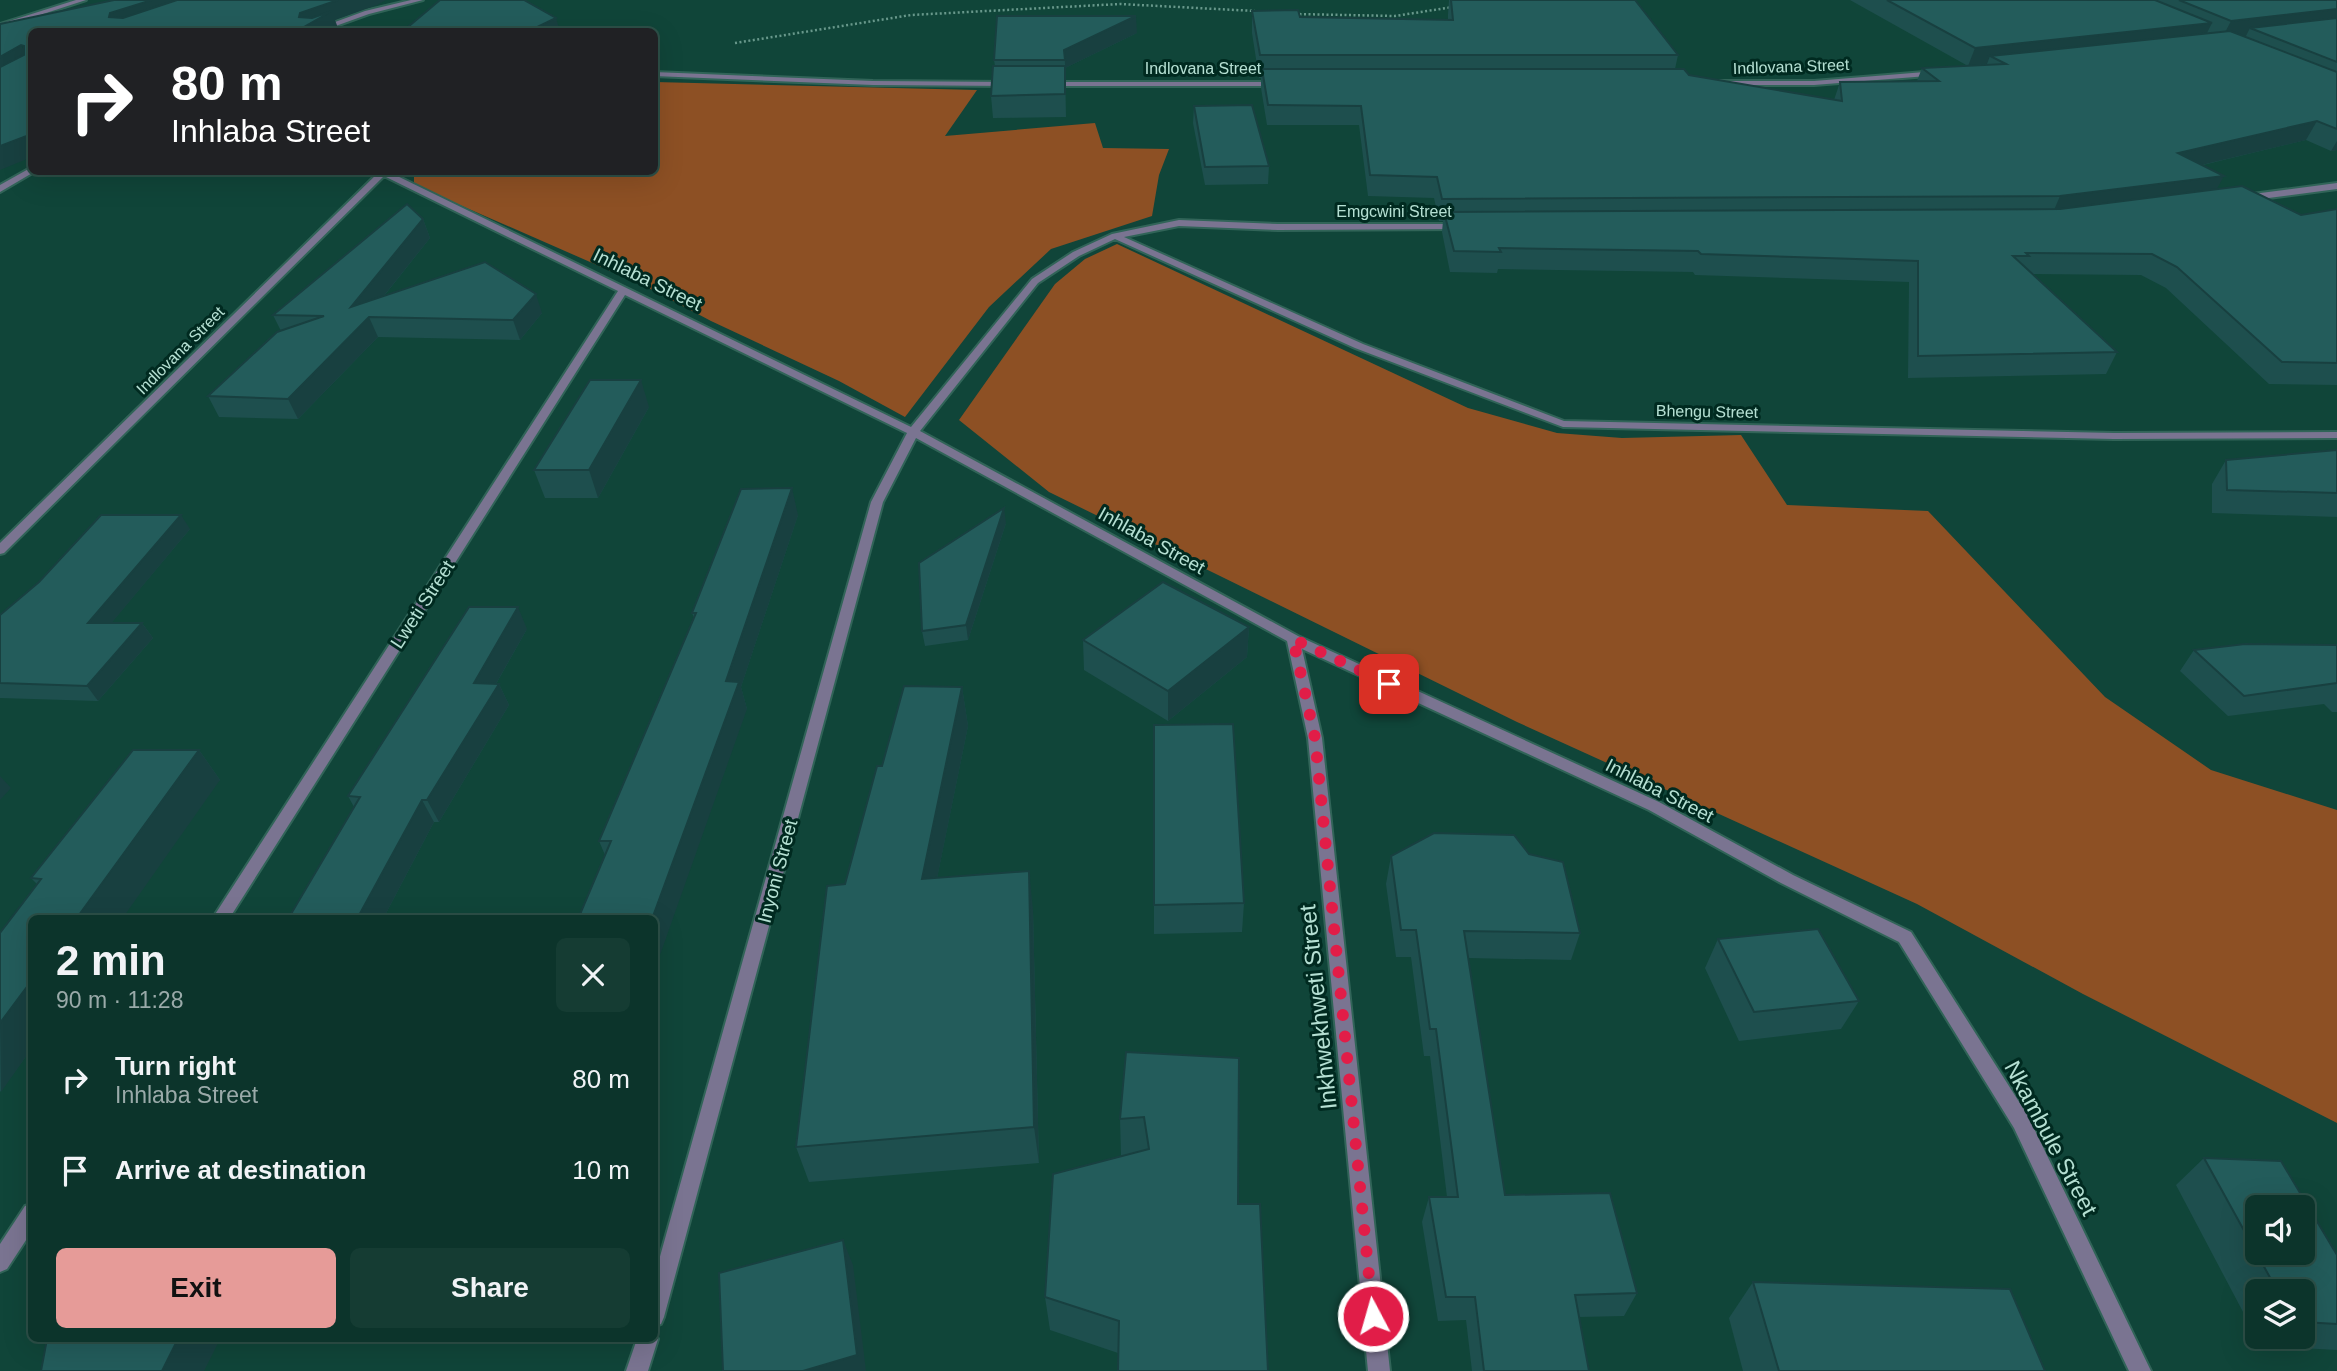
<!DOCTYPE html>
<html lang="en">
<head>
<meta charset="utf-8">
<style>
	body { margin:0; font-family:Arial,sans-serif; background:#153c33; color:#f1f3f6; height:100vh; display:flex; flex-direction:column; font-size:26px; white-space:nowrap }
	* { box-sizing:border-box; margin:0 }
	p { font-size:23px; color:#9aaaa9 }
	.icon { flex:none; width:38px; height:38px; fill:none; stroke:currentColor; stroke-width:2; stroke-linecap:round; stroke-linejoin:round }
	.map { position:relative; flex:1; overflow:hidden }
	.details { position:absolute; left:28px; top:915px; width:630px; height:427px; display:flex; flex-direction:column; background:#0c342b; border-radius:10px; box-shadow:0 7px 28px #0002,0 0 0 2px #2c4f47 }
	.details>* { flex:none }
	.guide { position:absolute; left:28px; top:28px; width:630px; height:147px; border-radius:10px; box-shadow:0 7px 28px #0002,0 0 0 2px #2c4f47; background:#202124; color:#fff; overflow:hidden }
	.buttons { position:absolute; left:2245px; top:1195px; display:grid; gap:14px }
	.buttons a { display:grid; place-items:center; width:70px; height:70px; border-radius:10px; background:#0c342b; box-shadow:0 7px 28px #0002,0 0 0 2px #2c4f47; font-size:35px }
	.pin { position:absolute; display:grid; place-items:center; width:60px; height:60px; color:#fff; margin:-30px; border-radius:14px; box-shadow:0 4px 10px #0006 }
	.me { position:absolute; width:77px; margin:-38px; rotate:354deg; stroke-linejoin:round; filter:drop-shadow(0 0 5px #0008) }
	.turn { display:flex; align-items:center; gap:24px; height:147px; padding:0 28px; font-size:32px }
	.turn .icon { width:91px; height:91px; stroke-width:2.5 }
	.turn b { display:block; font-size:49px; line-height:60px }
	.round { display:grid; place-items:center; flex:none; width:74px; height:74px; border-radius:10px; background:#153c33 }
	.summary { display:flex; align-items:center; justify-content:space-between; height:119px; padding:0 28px }
	h1 { font-size:42px; font-weight:700; line-height:52px }
	.button { display:flex; gap:14px; margin-top:auto; padding:14px 28px }
	.button a { flex:1; height:80px; border-radius:10px; background:#e69b98; color:#111; font-size:28px; font-weight:700; line-height:80px; text-align:center }
	.button a+a { background:#153c33; color:#f1f3f6 }
	ul { padding:0; list-style:none }
	li { display:flex; align-items:center; gap:21px; height:91px; padding:0 28px }
	li div { flex:1 }
	li b { display:block; font-size:26px }
	li em { font-style:normal }
	.map>svg:first-child { display:block }
	.green { fill:#8d5024 }
	.lines { fill:none; stroke-linecap:round; stroke-linejoin:round }
	.minor-casing { stroke:#316458; stroke-width:4 }
	.path { stroke:#68988b; stroke-width:2.5; stroke-dasharray:2 2.5; stroke-linecap:butt }
	.minor { fill:#7a7491; fill-rule:evenodd }
	.wall { fill:#1e4f4e; fill-rule:evenodd }
	.shaded-wall { fill:#184040 }
	.building { fill:#235c5b; stroke:#184040; stroke-width:2; fill-rule:evenodd }
	.route { stroke:#e11d48; stroke-width:12; stroke-dasharray:0 21.6 }
	.labels { text-anchor:middle; stroke-width:6; stroke-linejoin:round; paint-order:stroke }
	.far-street-label { font-size:16px; fill:#b5e0d3; stroke:#002a20 }
	.street-label { font-size:19px; fill:#b5e0d3; stroke:#002a20 }
	.near-street-label { font-size:23px; fill:#b5e0d3; stroke:#002a20 }
</style>
</head>
<body>
<div class="map">
<svg width="2337" height="1371" viewBox="0 0 2337 1371">
	<rect width="100%" height="100%" fill="#104539"/>
	<g class="green">
		<path d="M655 82 977 90 945 136 1095 123 1103 148 1169 149 1159 175 1152 216 1051 249 989 307 905 417 839 381 711 321 645 286 414 185V172H654Z"/>
		<path d="M1117 244 1468 408 1557 433 1622 438 1741 435 1787 505 1928 511 2105 697 2211 770 2337 810V1123L2083 994 1917 904 1517 722 1049 492 959 420 1055 284 1085 259Z"/>
	</g>
	<g class="lines">
		<defs>
			<g id="minor">
				<path d="M76 0H86L0 28V24Z"/>
				<path d="M411 0H423L369 14 319 32H308L365 11Z"/>
				<path d="M1937 71 1940 75 1814 85H1720L1716 83 1720 81H1814Z"/>
				<path d="M654 72 873 81 1010 82 1014 84 1010 86 873 85 654 76Z"/>
				<path d="M1048 82H1279L1283 84 1279 86H1045L1044 84Z"/>
				<path d="M32 167V172H34L0 192V185Z"/>
				<path d="M379 172H389L911 427 1032 279 1073 252 1112 234 1179 220 1278 224H1462V228L1459 229 1278 230 1179 226 1124 237 1363 344 1564 421 2114 433 2337 432V438L2114 439 1563 427 1355 348 1115 239 1079 256 1038 283 920 431 1298 636 1659 802 1793 875 1911 932 2028 1116 2151 1371H2129L2014 1128 1899 942 1781 883 1649 810 1302 649 1322 738 1390 1371H1368L1308 738 1287 641 916 438 883 502 664 1317 661 1324 654 1327V1278L871 502 907 433 625 295 229 919H212L618 291 384 176 4 553 0 554V543Z"/>
				<path d="M2337 183V189L2245 201 2241 198 2245 195Z"/>
				<path d="M32 1204V1231L7 1269 0 1272V1244L25 1206Z"/>
				<path d="M654 1332 658 1339 648 1371H626L637 1339H654Z"/>
			</g>
		</defs>
		<use href="#minor" class="minor-casing"/>
		<g class="path">
			<path d="M1295 14 1395 16 1453 7"/>
			<path d="M735 43 911 15 1120 4 1255 11"/>
		</g>
		<use href="#minor" class="minor"/>
	</g>
	<g class="wall">
		<path d="M1449 0H1635L1678 55 1675 69 1689 75 1834 100 1840 82 1917 81 1922 68 1968 66 1850 0H2337V150L2331 151 2306 140 2203 165 2217 189 2301 215 2337 209V385L2269 384 2166 288 2141 275 2033 274 2117 352 2106 374 1908 378 1909 282 1695 275 1693 272 1498 269 1497 273 1450 272 1442 232 1443 221H1439L1434 198 1368 196 1359 125H1267L1261 88V78H1259L1252 33V11L1300 17 1448 20V14Z"/>
		<path d="M1137 33 1065 68 1066 117 993 118 991 96 995 66 994 60Z"/>
		<path d="M1194 106 1269 166 1268 184 1205 185 1193 123Z"/>
		<path d="M423 219 430 238 384 296 542 313 520 340 378 337 298 419 219 417 208 396 281 331 273 315Z"/>
		<path d="M649 407 598 498H545L534 470Z"/>
		<path d="M2337 450V517L2212 513V484L2226 460Z"/>
		<path d="M798 515 741 687 747 709 605 855 599 841 694 618 692 613Z"/>
		<path d="M1006 523 968 640 925 646 922 631Z"/>
		<path d="M190 529 111 623H142L153 638 98 701 0 698V615Z"/>
		<path d="M1249 627 1247 657 1168 721 1084 670 1083 640Z"/>
		<path d="M527 629 496 684H499L509 705 439 822H434L383 919H288L354 807 348 796Z"/>
		<path d="M2337 645V712H2332L2324 704 2228 716 2180 671 2194 650Z"/>
		<path d="M962 687 968 726 937 878 1033 910 1039 1163 809 1182 796 1147 845 884 882 766Z"/>
		<path d="M1154 725 1244 903 1242 932 1154 934Z"/>
		<path d="M199 750 220 780 32 919V1048L0 1092V933L37 884 31 878Z"/>
		<path d="M1391 856 1580 933 1571 960 1468 958 1505 1195 1637 1293 1624 1316 1579 1317 1589 1371H1472L1466 1320 1438 1321 1422 1222 1429 1197H1447L1430 1056H1424L1411 957H1396L1386 884Z"/>
		<path d="M1718 939 1859 1001 1841 1029 1739 1041 1705 968Z"/>
		<path d="M1126 1052 1238 1204 1118 1353 1050 1330 1045 1297 1125 1155 1121 1156 1120 1119Z"/>
		<path d="M2204 1158 2337 1255V1350L2261 1346 2176 1185ZM2258 1292H2303V1337H2258Z"/>
		<path d="M1753 1282 2045 1371H1743L1729 1318Z"/>
	</g>
	<g class="shaded-wall">
		<path d="M152 0H214L118 29 109 17 110 13Z"/>
		<path d="M338 0H386L377 5 335 20 338 28 332 32H295L300 13Z"/>
		<path d="M2337 9V25L2250 28 2246 36 2222 38 2231 21Z"/>
		<path d="M1136 16 1137 33 1065 68 1066 78 1064 50Z"/>
		<path d="M556 18 559 28 553 32H527Z"/>
		<path d="M2212 23 2203 41 1990 56 1987 64 1968 66 1975 48Z"/>
		<path d="M21 45 31 63 0 80V57Z"/>
		<path d="M2317 121 2306 140 2168 173 2178 153Z"/>
		<path d="M32 134V157L0 170V146Z"/>
		<path d="M2337 141V150L2331 151Z"/>
		<path d="M2224 176 2213 196 2051 217 2060 196Z"/>
		<path d="M423 219 430 238 359 327 351 307Z"/>
		<path d="M536 294 542 313 520 340 513 320Z"/>
		<path d="M369 317 378 337 298 419 288 399Z"/>
		<path d="M641 380 649 407 598 498 589 470Z"/>
		<path d="M792 488 798 515 741 687 747 709 654 972V919H652L726 681Z"/>
		<path d="M1004 508 1006 523 968 640 966 625Z"/>
		<path d="M181 515 190 529 99 638 88 623Z"/>
		<path d="M518 607 527 629 484 705 474 683Z"/>
		<path d="M142 623 153 638 98 701 87 686Z"/>
		<path d="M1249 627 1247 657 1168 721V691Z"/>
		<path d="M499 684 509 705 439 822 427 800Z"/>
		<path d="M962 687 968 726 929 918 922 879Z"/>
		<path d="M199 750 220 780 122 919H76Z"/>
		<path d="M0 776 11 788 0 800Z"/>
		<path d="M422 800 434 822 383 919H357Z"/>
		<path d="M1029 871 1033 910 1039 1163 1034 1127Z"/>
		<path d="M32 980V1048L1 1092 0 1023Z"/>
		<path d="M843 1240 853 1265 866 1371H803Z"/>
		<path d="M178 1339H220L204 1371H162Z"/>
	</g>
	<g class="building">
		<path d="M114 0H152L110 13 109 17 123 18 177 0H338L300 13 299 17 312 18 332 11 295 32H32V134L0 146V67L24 55V46L21 45 0 57V24Z"/>
		<path d="M440 0H524L556 18 527 32H402Z"/>
		<path d="M1451 0H1635L1678 55H1260L1252 11 1298 10 1300 17 1453 20Z"/>
		<path d="M1887 0H2155L2212 23 1975 48Z"/>
		<path d="M2179 0H2337V9L2231 21Z"/>
		<path d="M997 16H1136L1064 50 1065 60H994Z"/>
		<path d="M2337 18V62L2250 28Z"/>
		<path d="M2230 31 2337 72V129L2317 121 2178 153 2224 176 2060 196 1442 199 1437 177 1370 175 1361 106 1268 105 1262 69H1684L1689 75 1842 101 1840 82 1939 81 1922 68 2006 64 1990 56Z"/>
		<path d="M993 66H1065V94L991 96Z"/>
		<path d="M1252 105 1269 166 1205 167 1194 106Z"/>
		<path d="M2242 186 2301 215 2337 209V363L2282 362 2177 267 2152 254 2026 253 2029 256H2013L2117 352 1918 356V261L1701 254 1698 251 1499 248 1501 252 1454 251 1444 212 2060 209Z"/>
		<path d="M407 204 423 219 351 307 485 262 536 294 513 320 369 317 288 399 208 396 277 332 324 316 273 315Z"/>
		<path d="M590 380H641L589 470H534Z"/>
		<path d="M2337 450V493L2227 490 2226 460Z"/>
		<path d="M792 488 726 681 739 682 652 919H578L611 841H599L696 613H692L741 489Z"/>
		<path d="M1004 508 966 625 922 631 919 563Z"/>
		<path d="M101 515H181L88 623H142L87 686 0 683V615L39 582Z"/>
		<path d="M1163 582 1249 627 1168 691 1083 640Z"/>
		<path d="M469 607H518L474 683 499 684 427 800H422L357 919H288L360 797 348 796Z"/>
		<path d="M2245 644 2337 645V683L2244 696 2194 650Z"/>
		<path d="M904 686 962 687 922 879 1029 871 1034 1127 796 1147 827 886 845 884 877 766H882Z"/>
		<path d="M1233 724 1244 903 1154 905V725Z"/>
		<path d="M133 750H199L76 919H32V980L0 1023V933L41 879 31 878Z"/>
		<path d="M1434 833 1514 835 1529 854 1563 862 1580 933 1464 931 1505 1195 1610 1193 1637 1293 1575 1295 1589 1371H1484L1475 1297H1446L1429 1197H1458L1436 1029H1430L1416 930H1401L1391 856Z"/>
		<path d="M1818 929 1859 1001 1754 1012 1718 939Z"/>
		<path d="M1126 1052 1239 1058 1238 1204H1260L1268 1371H1118L1119 1321 1045 1297 1053 1174 1149 1149 1144 1117 1120 1119Z"/>
		<path d="M2204 1158 2281 1161 2337 1255V1324L2303 1322V1292H2278ZM2258 1208H2303V1253H2258Z"/>
		<path d="M843 1240 857 1355 803 1371H723L719 1273Z"/>
		<path d="M1753 1282 2010 1289 2045 1371H1779Z"/>
		<path d="M47 1339H178L162 1371H41Z"/>
	</g>
	<g class="lines">
		<path class="route" d="M1373 1316 1315 738 1293 639 1389 684"/>
	</g>
	<g class="labels">
		<g class="far-street-label">
			<text transform="translate(1791 66) rotate(-2)" y="6">Indlovana Street</text>
			<text x="1203" y="74">Indlovana Street</text>
			<text x="1394" y="217">Emgcwini Street</text>
			<text transform="translate(180 350) rotate(-45)" y="6">Indlovana Street</text>
			<text transform="translate(1707 411) rotate(1)" y="6">Bhengu Street</text>
		</g>
		<g class="street-label">
			<text transform="translate(648 279) rotate(26)" y="7">Inhlaba Street</text>
			<text transform="translate(1152 540) rotate(29)" y="7">Inhlaba Street</text>
			<text transform="translate(422 604) rotate(-57)" y="7">Lweti Street</text>
			<text transform="translate(1660 790) rotate(27)" y="7">Inhlaba Street</text>
			<text transform="translate(777 871) rotate(-75)" y="7">Inyoni Street</text>
		</g>
		<g class="near-street-label">
			<text transform="translate(1318 1007) rotate(-96)" y="8">Inkhwekhweti Street</text>
			<text transform="translate(2051 1138) rotate(62)" y="8">Nkambule Street</text>
		</g>
	</g>
</svg>
<div class="buttons">
<a><svg class="icon" aria-label="sound" viewBox="0 0 24 24"><path d="M4 9h4l5-4v14l-5-4H4zM17 9q2 3 0 6"/></svg></a>
<a><svg class="icon" aria-label="layers" viewBox="0 0 24 24"><path d="M12 4l9 5-9 5-9-5zM3 14l9 5 9-5"/></svg></a>
</div>
<div class="pin" style="left:1389px;top:684px;background:#d93025"><svg class="icon" aria-label="arrive" viewBox="0 0 24 24"><path d="M6 21V4h12l-3 4 3 4H6"/></svg></div>
<svg class="me" style="left:1373px;top:1316px" viewBox="-20 -20 40 40"><circle r="17" fill="#e11d48" stroke="#fff" stroke-width="3"/><path d="M0-11L8 9 0 5-8 9z" fill="#fff"/></svg>
<div class="guide">
<div class="turn"><svg class="icon" aria-label="right" viewBox="0 0 24 24"><path d="M7 20v-9h11M14 6l5 5-5 5"/></svg><div><b>80 m</b>Inhlaba Street</div></div>
</div>
<section class="details">
<div class="summary"><div><h1>2 min</h1><p>90 m · 11:28</p></div><a class="round"><svg class="icon" aria-label="close" viewBox="0 0 24 24"><path d="M6 6l12 12M18 6L6 18"/></svg></a></div>
<ul>
<li><svg class="icon" aria-label="right" viewBox="0 0 24 24"><path d="M7 20v-9h11M14 6l5 5-5 5"/></svg><div><b>Turn right</b><p>Inhlaba Street</p></div><em>80 m</em></li>
<li><svg class="icon" aria-label="arrive" viewBox="0 0 24 24"><path d="M6 21V4h12l-3 4 3 4H6"/></svg><div><b>Arrive at destination</b></div><em>10 m</em></li>
</ul>
<div class="button"><a>Exit</a><a>Share</a></div>
</section>
</div>
</body>
</html>
